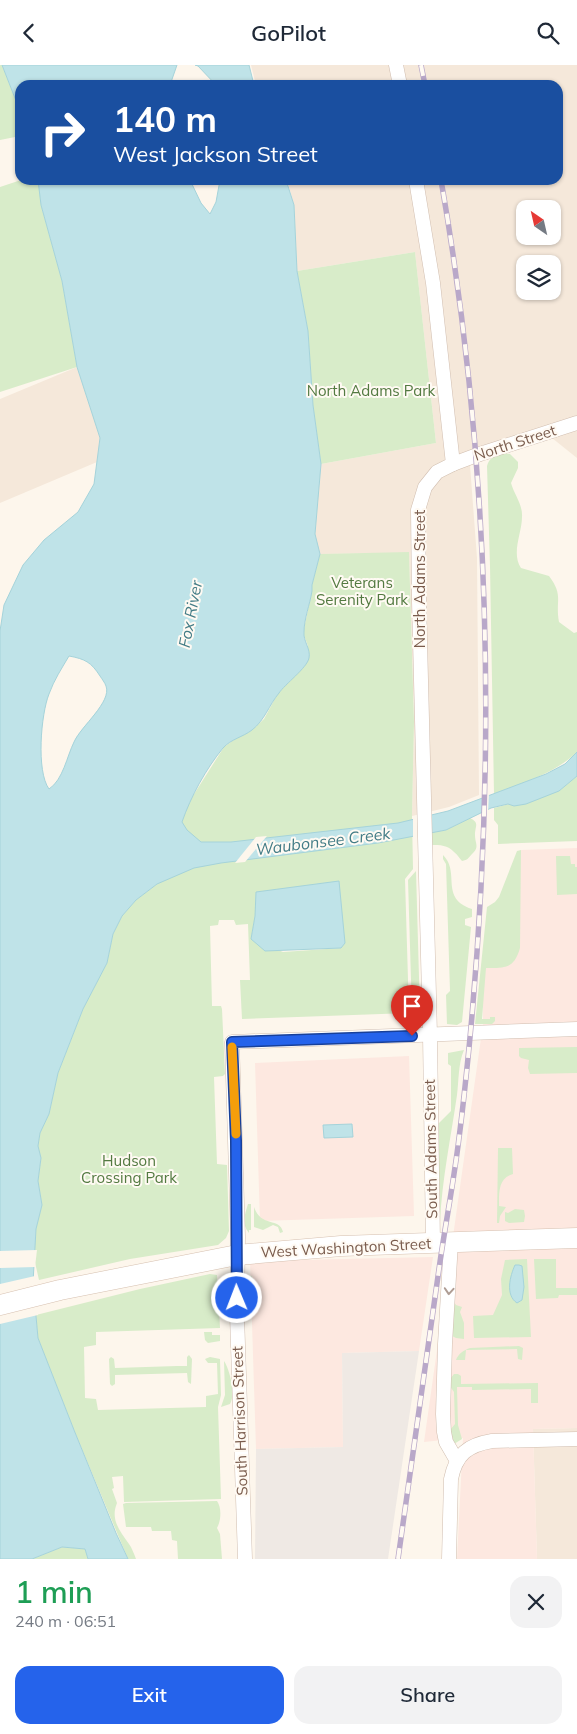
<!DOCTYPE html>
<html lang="en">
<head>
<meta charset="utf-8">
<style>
	body { margin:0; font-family:Mulish,sans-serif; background:#f2f2f3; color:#1f2937; height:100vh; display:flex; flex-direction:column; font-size:19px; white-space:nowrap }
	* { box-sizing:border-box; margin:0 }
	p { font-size:16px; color:#747a83 }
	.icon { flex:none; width:28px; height:28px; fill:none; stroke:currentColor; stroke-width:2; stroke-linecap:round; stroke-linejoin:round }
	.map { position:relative; height:1494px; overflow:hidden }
	.sheet { display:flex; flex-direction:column; background:#fff; flex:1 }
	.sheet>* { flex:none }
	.banner { position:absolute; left:15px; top:15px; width:548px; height:105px; border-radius:15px; box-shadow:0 1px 4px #0004; background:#1a4fa0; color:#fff; overflow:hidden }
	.needle { width:32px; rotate:326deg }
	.buttons { position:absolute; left:516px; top:135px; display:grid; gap:10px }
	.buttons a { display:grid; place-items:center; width:45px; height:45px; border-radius:10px; background:#fff; box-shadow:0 1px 4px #0004; font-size:25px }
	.pin { position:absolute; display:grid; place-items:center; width:42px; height:42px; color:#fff; margin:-51px -21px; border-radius:50% 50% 50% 0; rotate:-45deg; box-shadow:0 0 5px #0007 }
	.pin .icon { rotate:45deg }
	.me { position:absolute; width:55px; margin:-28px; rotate:359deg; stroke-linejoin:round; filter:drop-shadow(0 0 4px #0008) }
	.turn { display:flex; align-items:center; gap:18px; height:105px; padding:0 15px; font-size:22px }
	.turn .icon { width:65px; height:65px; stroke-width:2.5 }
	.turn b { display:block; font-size:35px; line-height:42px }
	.round { display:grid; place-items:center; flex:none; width:52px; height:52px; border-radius:15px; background:#f2f2f3 }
	.headline { display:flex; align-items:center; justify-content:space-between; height:85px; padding:0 15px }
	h1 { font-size:30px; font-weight:600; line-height:38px; color:#1e9e55 }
	.button { display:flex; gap:10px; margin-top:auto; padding:10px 15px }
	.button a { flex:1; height:58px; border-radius:15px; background:#2563eb; color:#fff; font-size:20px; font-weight:600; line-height:58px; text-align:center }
	.button a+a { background:#f2f2f3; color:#1f2937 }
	header { display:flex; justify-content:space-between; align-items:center; height:65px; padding:0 15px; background:#fff; font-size:22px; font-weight:600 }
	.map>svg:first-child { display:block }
	.residential { fill:#f5e8da; fill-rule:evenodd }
	.commercial { fill:#fde8e0 }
	.industrial { fill:#efe9e4 }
	.green { fill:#d8ecc9; fill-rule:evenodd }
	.water { fill:#bfe3e8; stroke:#a5d3da; fill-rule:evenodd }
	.pier { fill:#fdf6ec }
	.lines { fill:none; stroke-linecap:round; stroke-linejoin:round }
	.street-casing { stroke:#d1beb0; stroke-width:15 }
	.secondary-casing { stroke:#d6c0b0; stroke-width:21 }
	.street { stroke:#fff; stroke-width:14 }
	.secondary { stroke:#fff; stroke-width:20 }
	.rail-casing { stroke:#b9a8c9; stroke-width:5.5 }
	.rail { stroke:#fffaf3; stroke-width:4; stroke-dasharray:11; stroke-linecap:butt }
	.oneway { stroke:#af9d94 }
	.route-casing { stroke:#184099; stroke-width:12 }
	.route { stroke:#2563eb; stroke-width:9 }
	.slow { stroke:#f59e0b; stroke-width:9 }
	.labels { text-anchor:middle; stroke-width:4; stroke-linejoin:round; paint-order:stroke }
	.park-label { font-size:15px; fill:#537a41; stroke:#fffaf3 }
	.street-label { font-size:15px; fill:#7a5c4d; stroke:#fffaf3 }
	.water-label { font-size:16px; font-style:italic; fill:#437c86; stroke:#fffaf3 }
</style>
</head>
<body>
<header><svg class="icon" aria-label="back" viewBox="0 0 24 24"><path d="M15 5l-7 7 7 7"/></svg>GoPilot<svg class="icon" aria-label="search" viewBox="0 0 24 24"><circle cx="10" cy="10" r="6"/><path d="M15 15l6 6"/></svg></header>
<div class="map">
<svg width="577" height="1494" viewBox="0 0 577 1494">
	<rect width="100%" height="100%" fill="#fdf6ec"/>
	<g class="residential">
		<path d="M251 0H577V393L552 373 470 400 477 493 479 730 449 742 412 751 414 657 409 488 320 489 315 469 321 399 436 378 415 187 297 206 294 140 287 115H558V20H256ZM525 144H552V171H525ZM525 199H552V226H525Z"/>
		<path d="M77 302 100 373 97 397 0 438V334Z"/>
		<path d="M577 1363V1494H537L533 1364Z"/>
	</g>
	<g class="commercial">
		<path d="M577 783V1363L533 1364 537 1494H457L463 1373 424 1377 483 959V903L521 785Z"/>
		<path d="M409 991 414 1151 260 1156 255 998Z"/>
		<path d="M433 1192 419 1286 342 1288 343 1382 256 1384 250 1196Z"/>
	</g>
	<path class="industrial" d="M419 1286 388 1494H255L256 1384 343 1382 342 1288Z"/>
	<g class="green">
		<path d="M0 0H2L20 46V71L0 75Z"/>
		<path d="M21 115H31L39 121 41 140 62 216 77 302 0 327V122Z"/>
		<path d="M415 187 436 378 321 399 313 340 308 266 297 206Z"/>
		<path d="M502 388 510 389 518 397V403L511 418C514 429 523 440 522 452 522 468 511 488 521 503L549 511C564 531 555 535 559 557L574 568 577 567V687C554 709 524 717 494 729L490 501 487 401C489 393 494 391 502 388Z"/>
		<path d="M409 487 414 657 412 751 413 804 405 814 409 948 242 954 240 915H250L248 859 236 860 234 855H219L218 860 210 861 212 941H221L222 944 225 1009 223 1011 214 1012 217 1099 227 1100 229 1166 226 1173 218 1180 130 1194 39 1215 34 1193 36 1164 42 1140 38 1116 41 1093 38 1081 40 1068 49 1049 58 1008 83 944 107 898 113 869 122 851 136 835 157 819 189 737 224 682 239 671 252 665 264 654 278 628 304 602 308 581 303 568 312 526V520L320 489ZM255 851 341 883 283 887 251 874Z"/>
		<path d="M577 711V776L498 779V760L494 755V743L559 726Z"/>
		<path d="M470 753C480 758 475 761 475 770 475 779 480 782 472 789 468 793 468 795 462 796 459 793 458 790 454 787 448 780 440 780 431 780V767L446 765Z"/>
		<path d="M521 785 520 883C514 904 505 903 486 903L482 954H490V952H495V956L492 959H475L487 842 495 837 499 832 517 786Z"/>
		<path d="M443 790C461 808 439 833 472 844V852L465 854V860L471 862 462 957 457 960 447 959 446 930 450 926 446 799 443 794Z"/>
		<path d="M556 791H570L571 799H575V802H577V829L557 830Z"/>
		<path d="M416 806 420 948H412L408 815Z"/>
		<path d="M577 982V1008L530 1009 528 1003 529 995 521 993 519 991V983Z"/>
		<path d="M464 985C458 999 459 1015 457 1030 451 1072 442 1114 440 1157L438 1151 437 1060 451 1046V1001L448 999V988Z"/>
		<path d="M498 1083H512L513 1109C498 1113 499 1128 499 1141L506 1142 500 1151 499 1158H497Z"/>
		<path d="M248 1139H251V1165H249V1168C241 1159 245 1149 248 1139Z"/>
		<path d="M254 1142C261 1163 280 1152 283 1167L280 1168 278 1162 273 1160 263 1165 254 1162Z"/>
		<path d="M515 1144 524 1145 525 1151 524 1157 509 1158 505 1156V1147L508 1148Z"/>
		<path d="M527 1194 531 1272 474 1273 473 1251 493 1250 502 1230 501 1214 505 1195Z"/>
		<path d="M534 1194H556V1223H577V1230H559L558 1233 536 1234Z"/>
		<path d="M210 1209 217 1210 220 1263 96 1267V1280L84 1282 85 1333 96 1334 98 1345 206 1342V1331L218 1329 217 1298H208L205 1294 210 1292 220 1294 221 1330 218 1342 221 1434 124 1437 123 1411 112 1412 114 1423 112 1424 117 1438C110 1455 120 1466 129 1479 132 1483 134 1489 136 1494H128L74 1365 38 1273 36 1250 140 1224Z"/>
		<path d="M252 1211 253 1249H250V1243H247V1220L248 1212Z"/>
		<path d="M223 1216 228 1230V1249L223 1250 221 1226Z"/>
		<path d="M454 1237 456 1240 462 1242 460 1247 464 1258V1274L456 1273 452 1271Z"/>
		<path d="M204 1267H212V1270H220V1276L208 1278 205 1275Z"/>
		<path d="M519 1281 523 1283 522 1295 518 1294 517 1284 466 1285 465 1295H456C458 1289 464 1285 470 1283Z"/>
		<path d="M189 1290 192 1294 191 1319 188 1317 187 1308 115 1310V1319L112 1321 110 1319 109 1294 111 1292 114 1294 115 1303 177 1301H187V1292Z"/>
		<path d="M224 1296C230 1305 236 1330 230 1339L221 1342 225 1330Z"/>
		<path d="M454 1309H458L461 1311V1319L538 1318V1338H531V1324L472 1325V1322H457L458 1360 462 1374 454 1379 450 1365 455 1359 454 1327 449 1320 450 1314Z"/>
		<path d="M217 1436C222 1443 221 1456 217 1463L220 1469 222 1494H178L177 1476 172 1475 171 1466H152L151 1462H126L123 1439 126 1438Z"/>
		<path d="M62 1482 85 1484 88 1494H32Z"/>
	</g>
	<g class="water">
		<path d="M2 0H177L170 20H20V46Z"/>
		<path d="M195 0H249L254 20H216L198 1Z"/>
		<path d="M38 115H190L201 138 210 149 216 137 220 115H286L294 140 297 206 308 266 313 340 321 399 315 469 320 489 312 520V526C310 539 304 554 304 567 303 576 311 584 309 593 307 603 285 619 279 628 269 640 265 655 252 665 243 672 231 674 223 683 206 704 191 731 182 757L187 765 201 777H231L398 758 448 746 546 709 565 699 577 687V711L559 726 526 739 514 741 508 739 491 743 446 765 378 778 221 798 194 803 157 819 136 835 122 851 113 869 107 898 83 944 58 1008 49 1049 40 1068 38 1081 41 1093 38 1116 42 1140 36 1164 33 1218 38 1273 74 1365 116 1468 128 1494H88L85 1484 62 1482 32 1494H0V566L4 540 23 500 44 475 78 447 94 419 100 373 77 302 62 216 41 140ZM69 591C85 594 91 597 100 611 102 614 105 618 106 621 112 637 81 661 74 677 67 691 63 715 49 724 36 706 41 649 49 629 54 615 62 603 69 591Z"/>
		<path d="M339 816 345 878 341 883 265 886 251 874 255 851 256 827Z"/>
		<path d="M352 1059 353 1072 324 1073 323 1060Z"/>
		<path d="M515 1200H519L522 1201 524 1222 522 1235 517 1238C505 1230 510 1211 515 1200Z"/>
	</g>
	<g class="pier">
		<path d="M489 728 488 748 482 750 483 730Z"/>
		<path d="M431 747V770L413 773V752Z"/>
		<path d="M267 771 245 797 235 798 256 772Z"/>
		<path d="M37 1185 35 1202 0 1203V1186Z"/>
		<path d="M35 1211 38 1250 0 1259V1219Z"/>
	</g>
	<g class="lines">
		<defs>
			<g id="street">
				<path d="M396 0 400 20"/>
				<path d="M416 115 433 218 453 399"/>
				<path d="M451 1177 445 1279 443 1349 444 1367 446 1377 457 1396"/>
				<path d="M433 1178 430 970 419 536 418 445 425 422 437 407 453 399 477 390 577 358"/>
				<path d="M245 1494 237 1250 238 1172 232 977 577 964"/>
				<path d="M449 1494 451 1414C456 1389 468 1380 492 1376L577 1374"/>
			</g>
			<path id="secondary" d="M0 1240 60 1225 237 1190 341 1181 577 1173"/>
		</defs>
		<use href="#street" class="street-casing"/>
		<use href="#secondary" class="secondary-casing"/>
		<use href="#street" class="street"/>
		<use href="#secondary" class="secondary"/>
		<defs>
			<g id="rail">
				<path d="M421 0 425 20"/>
				<path d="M398 1494C412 1395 426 1296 440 1197 446 1156 454 1115 459 1073 463 1043 466 1013 469 983 497 694 491 401 441 115"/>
			</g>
		</defs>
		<use href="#rail" class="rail-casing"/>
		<use href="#rail" class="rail"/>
	</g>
	<defs><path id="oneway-chevron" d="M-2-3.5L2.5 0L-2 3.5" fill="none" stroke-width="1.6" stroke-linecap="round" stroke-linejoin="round" transform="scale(1.25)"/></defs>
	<use class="oneway" href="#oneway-chevron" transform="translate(449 1226) rotate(94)"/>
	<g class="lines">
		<defs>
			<path id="route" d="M237 1233 236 1076 232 977 412 971"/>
		</defs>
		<use href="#route" class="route-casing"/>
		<use href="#route" class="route"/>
		<path class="slow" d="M232 982 236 1069"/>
	</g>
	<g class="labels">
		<g class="park-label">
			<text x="371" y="331">North Adams Park</text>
			<text x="362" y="523">Veterans<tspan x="362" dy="17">Serenity Park</tspan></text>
			<text x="129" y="1101">Hudson<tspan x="129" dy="17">Crossing Park</tspan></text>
		</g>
		<g class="street-label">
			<text transform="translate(515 378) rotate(-18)" y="5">North Street</text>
			<text transform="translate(420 514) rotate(-90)" y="5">North Adams Street</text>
			<text transform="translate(431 1084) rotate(-91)" y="5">South Adams Street</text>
			<text transform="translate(346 1183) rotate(-3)" y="5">West Washington Street</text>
			<text transform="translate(240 1356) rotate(-92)" y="5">South Harrison Street</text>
		</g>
		<g class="water-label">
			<text transform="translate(190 549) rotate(-79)" y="6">Fox River</text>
			<text transform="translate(323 776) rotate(-7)" y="6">Waubonsee Creek</text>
		</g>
	</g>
</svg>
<div class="buttons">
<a><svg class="needle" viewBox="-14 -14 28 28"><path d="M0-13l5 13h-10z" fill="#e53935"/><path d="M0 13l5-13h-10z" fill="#747a83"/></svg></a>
<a><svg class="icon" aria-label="layers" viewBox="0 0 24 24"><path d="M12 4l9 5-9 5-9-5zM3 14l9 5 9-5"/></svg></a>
</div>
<div class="pin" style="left:412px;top:971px;background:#d93025"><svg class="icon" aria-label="arrive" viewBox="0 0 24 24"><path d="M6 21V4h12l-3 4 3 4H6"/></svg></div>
<svg class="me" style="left:237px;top:1233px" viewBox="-20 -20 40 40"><circle r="17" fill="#2563eb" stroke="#fff" stroke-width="3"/><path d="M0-11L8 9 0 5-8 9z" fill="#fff"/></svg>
<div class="banner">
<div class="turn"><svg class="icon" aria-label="right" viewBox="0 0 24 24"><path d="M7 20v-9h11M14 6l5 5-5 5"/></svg><div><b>140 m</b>West Jackson Street</div></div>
</div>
</div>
<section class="sheet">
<div class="headline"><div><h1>1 min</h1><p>240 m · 06:51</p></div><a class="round"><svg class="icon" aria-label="close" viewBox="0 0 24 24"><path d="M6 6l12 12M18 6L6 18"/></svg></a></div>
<div class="button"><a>Exit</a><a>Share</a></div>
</section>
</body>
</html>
